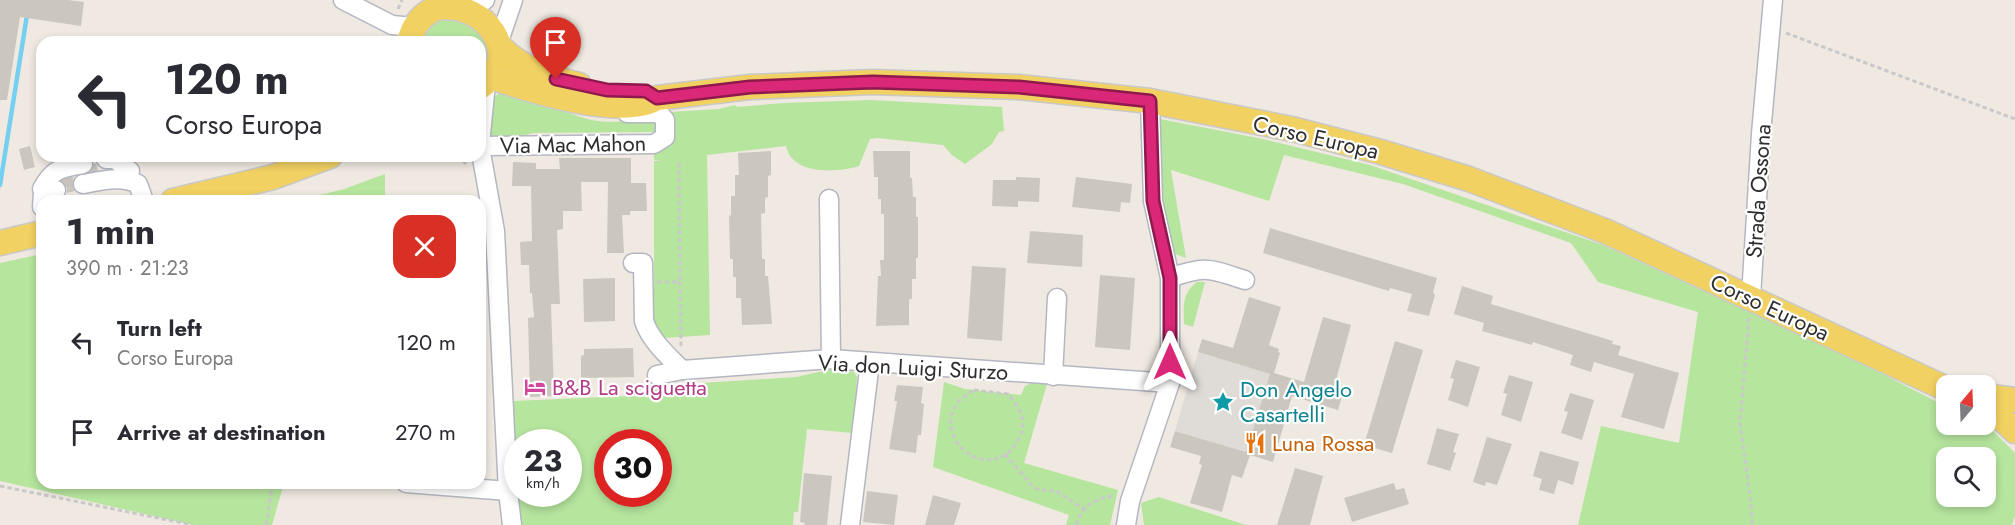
<!DOCTYPE html>
<html lang="en">
<head>
<meta charset="utf-8">
<style>
	body { margin:0; font-family:Jost,sans-serif; background:#f7f7f7; color:#2b2b33; height:100vh; display:flex; flex-direction:column; font-size:22px; white-space:nowrap }
	* { box-sizing:border-box; margin:0 }
	p { font-size:20px; color:#7c7c81 }
	.icon { flex:none; width:33px; height:33px; fill:none; stroke:currentColor; stroke-width:2; stroke-linecap:round; stroke-linejoin:round }
	.map { position:relative; flex:1; overflow:hidden }
	.panel { position:absolute; left:36px; top:195px; width:450px; height:294px; display:flex; flex-direction:column; background:#fff; border-radius:18px; box-shadow:0 3px 9px #0003 }
	.panel>* { flex:none }
	.hud { position:absolute; left:36px; top:36px; width:450px; height:126px; border-radius:18px; box-shadow:0 3px 9px #0003; background:#fff; color:#2b2b33; overflow:hidden }
	.needle { width:39px; rotate:19deg }
	.controls { position:absolute; left:1936px; top:375px; display:grid; gap:12px }
	.controls a { display:grid; place-items:center; width:60px; height:60px; border-radius:12px; background:#fff; box-shadow:0 3px 9px #0003; font-size:30px }
	.speed { position:absolute; left:504px; top:429px; display:flex; gap:12px; font-size:30px; font-weight:700; text-align:center }
	.speed>* { display:grid; place-content:center; width:78px; height:78px; border-radius:50%; background:#fff; box-shadow:0 3px 9px #0003; line-height:1 }
	.speed small { font-size:15px; font-weight:400 }
	.speed .limit { border:9px solid #d22; background:#fff; color:#111 }
	.pin { position:absolute; display:grid; place-items:center; width:51px; height:51px; color:#fff; margin:-62px -26px; border-radius:50% 50% 50% 0; rotate:-45deg; box-shadow:0 0 6px #0007 }
	.pin .icon { rotate:45deg }
	.me { position:absolute; width:66px; margin:-33px; rotate:0deg; stroke-linejoin:round; filter:drop-shadow(0 0 4px #0008) }
	.turn { display:flex; align-items:center; gap:21px; height:126px; padding:0 30px; font-size:27px }
	.turn .icon { width:78px; height:78px; stroke-width:2.5 }
	.turn b { display:block; font-size:42px; line-height:51px }
	.round { display:grid; place-items:center; flex:none; width:63px; height:63px; border-radius:18px; background:#f7f7f7 }
	.overview { display:flex; align-items:center; justify-content:space-between; height:102px; padding:0 30px }
	h1 { font-size:36px; font-weight:700; line-height:45px }
	ul { padding:0; list-style:none }
	li { display:flex; align-items:center; gap:18px; height:90px; padding:0 30px }
	li div { flex:1 }
	li b { display:block; font-size:22px }
	li em { font-style:normal }
	.map>svg:first-child { display:block }
	.green { fill:#b6e59e; fill-rule:evenodd }
	.plaza { fill:#dfdcd8 }
	.lines { fill:none; stroke-linecap:round; stroke-linejoin:round }
	.stream { stroke:#75cff0; stroke-width:4.5 }
	.building { fill:#cbc7bf }
	.minor-tunnel { stroke:#c8c4bd; stroke-width:18; stroke-dasharray:18 9; stroke-linecap:butt }
	.minor-casing { stroke:#b4b7c1; stroke-width:21 }
	.major-casing { stroke:#c9c9c9; stroke-width:27 }
	.path { stroke:#c9c9c9; stroke-width:3; stroke-dasharray:4.5 3; stroke-linecap:butt }
	.minor { stroke:#fff; stroke-width:18 }
	.major { stroke:#f2d163; stroke-width:24 }
	.route-casing { stroke:#8e194d; stroke-width:15 }
	.route { stroke:#db2777; stroke-width:10 }
	.labels { text-anchor:middle; stroke-width:4.5; stroke-linejoin:round; paint-order:stroke }
	.street-label { font-size:22px; fill:#2e2e2e; stroke:#fff }
	.hotel-label { font-size:22px; fill:#b23c85; stroke:#fff; text-anchor:start }
	.culture-label { font-size:22px; fill:#0d838f; stroke:#fff; text-anchor:start }
	.food-label { font-size:22px; fill:#c56008; stroke:#fff; text-anchor:start }
</style>
</head>
<body>
<div class="map">
<svg width="2015" height="525" viewBox="0 0 2015 525">
	<rect width="100%" height="100%" fill="#efe9e1"/>
	<g class="green">
		<path d="M447 17H465L489 44 487 62 480 73V42H422L431 26Z"/>
		<path d="M498 94C531 93 561 113 592 120 610 124 634 120 652 119L656 120 657 132 533 133 514 138 490 137 488 133 491 99Z"/>
		<path d="M870 100 1002 107 1004 131 999 132 992 144 965 164 952 155 943 145 877 138 870 139 859 166C836 173 792 175 786 146L707 155 710 335 664 338 654 328V161L661 160H654V149L674 131 669 112 719 109 735 105 737 107 784 103Z"/>
		<path d="M1160 119 1263 139 1370 165 1603 245 1861 363 1947 407V424L1982 425 1991 429 2015 453V516L2012 525H1578L1601 426 1679 443 1698 312 1598 282 1571 243 1403 184 1284 155 1269 201 1171 170 1186 258 1170 252 1160 207 1156 121ZM1947 458H1986V496H1947Z"/>
		<path d="M385 174V201H273L320 195 344 189Z"/>
		<path d="M42 254V483H284L272 525H193L0 481V263Z"/>
		<path d="M1197 282H1205L1193 327 1184 324C1184 307 1181 294 1197 282Z"/>
		<path d="M837 368 854 372 857 377 853 433 807 429 798 512H794L793 525H520L514 476 513 401 652 395 653 390 701 383 796 377ZM518 442H568V494H518ZM608 442H658V494H608Z"/>
		<path d="M944 382 965 389 1021 395 1025 386 1034 382 1047 384 1024 463 1118 490 1110 525H1066L1069 515 933 467Z"/>
		<path d="M1159 497 1246 525H1144L1141 503Z"/>
	</g>
	<path class="plaza" d="M1198 352 1270 374 1246 452 1175 431Z"/>
	<g class="lines">
		<path class="stream" d="M0 185 27 15"/>
	</g>
	<g class="building">
		<path d="M0 0H68L84 2 81 26 20 17 7 100H0Z"/>
		<path d="M30 146 35 167 24 170 19 149Z"/>
		<path d="M771 151V175L768 176V197L765 198V213L761 214 762 259H765V276H768L772 324 742 325 741 298H736V277H733V259H730L729 216 731 215V196H735V175H739L738 153Z"/>
		<path d="M873 151H910V177L912 178 913 197H916V217H918V258H916V279H912V299H909V325L876 326 878 276H881L880 260H884V214H881V199H878V177H874Z"/>
		<path d="M559 158H631V183H646L647 211H630V215H622L624 253H607L608 182H581L582 211H563V229L557 230 560 304H551L554 396 530 397 528 318 534 317 532 293H530L529 265H521L520 242 532 241 531 186H512L513 162 536 163V169H560Z"/>
		<path d="M74 177 72 185 75 191 67 193V186L62 181Z"/>
		<path d="M1016 177 1040 178 1039 202 1018 201V207L992 206 993 180H1016Z"/>
		<path d="M1076 177 1132 184 1130 203 1121 202 1120 212 1072 207Z"/>
		<path d="M1270 228 1437 278 1433 292 1435 295 1429 316 1407 311 1412 294 1390 288 1389 291 1263 253Z"/>
		<path d="M1030 231 1083 235 1082 267 1027 263Z"/>
		<path d="M972 266 1006 268 1002 341 967 338Z"/>
		<path d="M1100 275 1135 278 1130 350 1095 347Z"/>
		<path d="M615 278V321L584 322 583 279Z"/>
		<path d="M1462 286 1493 296 1491 304 1613 341 1612 344 1621 346 1618 355 1679 373 1664 429 1621 417 1634 374 1594 362 1591 372 1570 365 1573 355 1533 342 1532 345 1482 331 1484 323 1454 314Z"/>
		<path d="M1249 297 1281 307 1269 345 1279 349 1278 352 1280 353 1274 373 1304 382 1323 317 1351 325 1334 387 1344 390 1338 410 1292 396 1273 462 1250 455 1242 478 1232 475 1222 512 1190 503 1202 465 1199 464 1201 456 1170 447 1175 431 1246 452 1270 374 1198 352 1202 339 1233 348Z"/>
		<path d="M1395 341 1423 350 1392 453 1364 445Z"/>
		<path d="M633 348 634 377 581 378V356L584 355V349Z"/>
		<path d="M1456 360 1480 367 1468 407 1448 400 1454 379 1450 378Z"/>
		<path d="M1509 375 1533 382 1521 422 1501 415 1507 394 1503 393Z"/>
		<path d="M897 385 923 387 921 403 924 404 921 435H918L916 453 889 449 897 401H894Z"/>
		<path d="M1570 393 1594 400 1582 440 1561 433 1568 412 1564 411Z"/>
		<path d="M1437 428 1459 434 1453 452 1456 453 1450 471 1427 464Z"/>
		<path d="M1487 437 1512 444 1497 485 1486 482 1485 486 1473 482Z"/>
		<path d="M1540 451 1579 462 1573 485 1558 480 1554 494 1539 490 1542 479 1533 476Z"/>
		<path d="M1295 468 1323 476 1310 525H1277Z"/>
		<path d="M804 473 832 476 827 525H804L805 523 800 522Z"/>
		<path d="M1394 483 1396 490 1404 488 1409 504 1352 522 1344 498Z"/>
		<path d="M867 491 898 495 894 525 863 522Z"/>
		<path d="M933 495 961 503 954 525H925Z"/>
	</g>
	<g class="lines">
		<path class="minor-tunnel" d="M54 181 108 170"/>
		<defs>
			<g id="minor">
				<path d="M343 0 392 25 414 27"/>
				<path d="M473 8 485 0"/>
				<path d="M499 41 513 0"/>
				<path d="M480 144 486 83"/>
				<path d="M480 146 654 144 665 137V120L659 113H627"/>
				<path d="M480 147 495 231 508 491 512 525"/>
				<path d="M106 159H115L130 171"/>
				<path d="M83 184C101 181 121 175 138 184L144 201"/>
				<path d="M42 189C53 168 60 169 83 164"/>
				<path d="M829 199 831 359"/>
				<path d="M42 207 43 194 56 190"/>
				<path d="M633 263H643L644 321C650 340 668 356 682 370"/>
				<path d="M1170 278C1206 265 1210 269 1245 280"/>
				<path d="M1751 297 1761 134 1773 0"/>
				<path d="M657 375 682 370 831 359 1170 383"/>
				<path d="M1053 376 1057 298"/>
				<path d="M406 483 508 491"/>
				<path d="M850 525 870 362"/>
				<path d="M1126 525 1130 501 1170 383V278L1153 201 1150 101"/>
			</g>
			<g id="major">
				<path d="M409 42C413 26 421 14 437 8 486 0 525 57 480 87"/>
				<path d="M500 47C525 71 546 76 579 85"/>
				<path d="M491 77C529 90 623 120 657 98L750 87 873 82 1019 87 1150 101 1292 129 1381 152 1469 179 1605 231 1947 389"/>
				<path d="M173 201 273 177 330 156"/>
				<path d="M0 243 42 233"/>
				<path d="M1986 396 2015 400"/>
				<path d="M1986 410 2002 419 2015 431"/>
			</g>
		</defs>
		<use href="#minor" class="minor-casing"/>
		<use href="#major" class="major-casing"/>
		<g class="path">
			<path d="M398 9 402 0"/>
			<path d="M1786 33 2015 119"/>
			<path d="M457 156 466 164"/>
			<path d="M679 163 680 282"/>
			<path d="M657 282H680L681 346"/>
			<path d="M1749 318 1740 423 1751 503 1752 525"/>
			<path d="M974 390 1008 394C1018 406 1028 420 1020 436 1017 441 1015 447 1010 451 978 479 932 434 959 401 962 397 969 394 974 390Z"/>
			<path d="M1005 454 1033 487 1040 490 1056 491 1084 509"/>
			<path d="M0 486 193 525"/>
			<path d="M266 525 272 488 276 483"/>
			<path d="M1076 525C1082 506 1095 498 1114 496"/>
		</g>
		<use href="#minor" class="minor"/>
		<use href="#major" class="major"/>
	</g>
	<g class="lines">
		<defs>
			<path id="route" d="M556 79 607 90 646 91 657 98 750 87 873 82 1019 87 1150 101 1153 201 1170 278V362"/>
		</defs>
		<use href="#route" class="route-casing"/>
		<use href="#route" class="route"/>
	</g>
	<defs>
		<symbol id="hotel-bare" viewBox="-9 -9 18 18"><path d="M-6-4.5h1.5V1H6V5H4.5V3h-9V5H-6ZM-4 0a1.8 1.8 0 1 1 3.6 0ZM.5 0V-2.5h3Q6-2.5 6 0Z" fill="#d1479c" stroke="#fff" stroke-width="2.5" paint-order="stroke"/></symbol>
		<symbol id="sight-bare" viewBox="-9 -9 18 18"><path d="M0-6L1.8-2.2L6-1.7L2.9 1.2L3.7 5.4L0 3.3L-3.7 5.4L-2.9 1.2L-6-1.7L-1.8-2.2Z" fill="#0f9aa8" stroke="#fff" stroke-width="2.5" paint-order="stroke"/></symbol>
		<symbol id="restaurant-bare" viewBox="-9 -9 18 18"><path d="M-5-6h1v4h1v-4h1v4h1v-4h1v5L-1.5 .5V6h-2V.5L-5-1ZM5-6V6H3V1.5H1.5Q1.5-4 5-6Z" fill="#e8710a" stroke="#fff" stroke-width="2.5" paint-order="stroke"/></symbol>
	</defs>
	<g fill-rule="evenodd">
		<use href="#hotel-bare" x="520" y="372" width="30" height="30"/>
		<use href="#sight-bare" x="1208" y="387" width="30" height="30"/>
		<use href="#restaurant-bare" x="1240" y="428" width="30" height="30"/>
	</g>
	<g class="labels">
		<g class="street-label">
			<text transform="translate(1316 137) rotate(13)" y="8">Corso Europa</text>
			<text transform="translate(573 144) rotate(-1)" y="8">Via Mac Mahon</text>
			<text transform="translate(1758 191) rotate(-86)" y="8">Strada Ossona</text>
			<text transform="translate(1770 307) rotate(25)" y="8">Corso Europa</text>
			<text transform="translate(913 367) rotate(3)" y="8">Via don Luigi Sturzo</text>
		</g>
		<g class="hotel-label">
			<text x="552" y="395">B&amp;B La sciguetta</text>
		</g>
		<g class="culture-label">
			<text x="1240" y="397">Don Angelo<tspan x="1240" dy="25">Casartelli</tspan></text>
		</g>
		<g class="food-label">
			<text x="1272" y="451">Luna Rossa</text>
		</g>
	</g>
</svg>
<div class="controls">
<a><svg class="needle" viewBox="-14 -14 28 28"><path d="M0-13l5 13h-10z" fill="#e53935"/><path d="M0 13l5-13h-10z" fill="#7c7c81"/></svg></a>
<a><svg class="icon" aria-label="search" viewBox="0 0 24 24"><circle cx="10" cy="10" r="6"/><path d="M15 15l6 6"/></svg></a>
</div>
<div class="speed"><div>23<small>km/h</small></div><div class="limit">30</div></div>
<div class="pin" style="left:556px;top:79px;background:#d93025"><svg class="icon" aria-label="arrive" viewBox="0 0 24 24"><path d="M6 21V4h12l-3 4 3 4H6"/></svg></div>
<svg class="me" style="left:1170px;top:362px" viewBox="-20 -20 40 40"><path d="M0-17L14 15 0 8-14 15z" fill="#db2777" stroke="#fff" stroke-width="4"/></svg>
<div class="hud">
<div class="turn"><svg class="icon" aria-label="left" viewBox="0 0 24 24"><path d="M17 20v-9H6M10 6l-5 5 5 5"/></svg><div><b>120 m</b>Corso Europa</div></div>
</div>
<section class="panel">
<div class="overview"><div><h1>1 min</h1><p>390 m · 21:23</p></div><a class="round" style="background:#d93025;color:#fff"><svg class="icon" aria-label="close" viewBox="0 0 24 24"><path d="M6 6l12 12M18 6L6 18"/></svg></a></div>
<ul>
<li><svg class="icon" aria-label="left" viewBox="0 0 24 24"><path d="M17 20v-9H6M10 6l-5 5 5 5"/></svg><div><b>Turn left</b><p>Corso Europa</p></div><em>120 m</em></li>
<li><svg class="icon" aria-label="arrive" viewBox="0 0 24 24"><path d="M6 21V4h12l-3 4 3 4H6"/></svg><div><b>Arrive at destination</b></div><em>270 m</em></li>
</ul>
</section>
</div>
</body>
</html>
